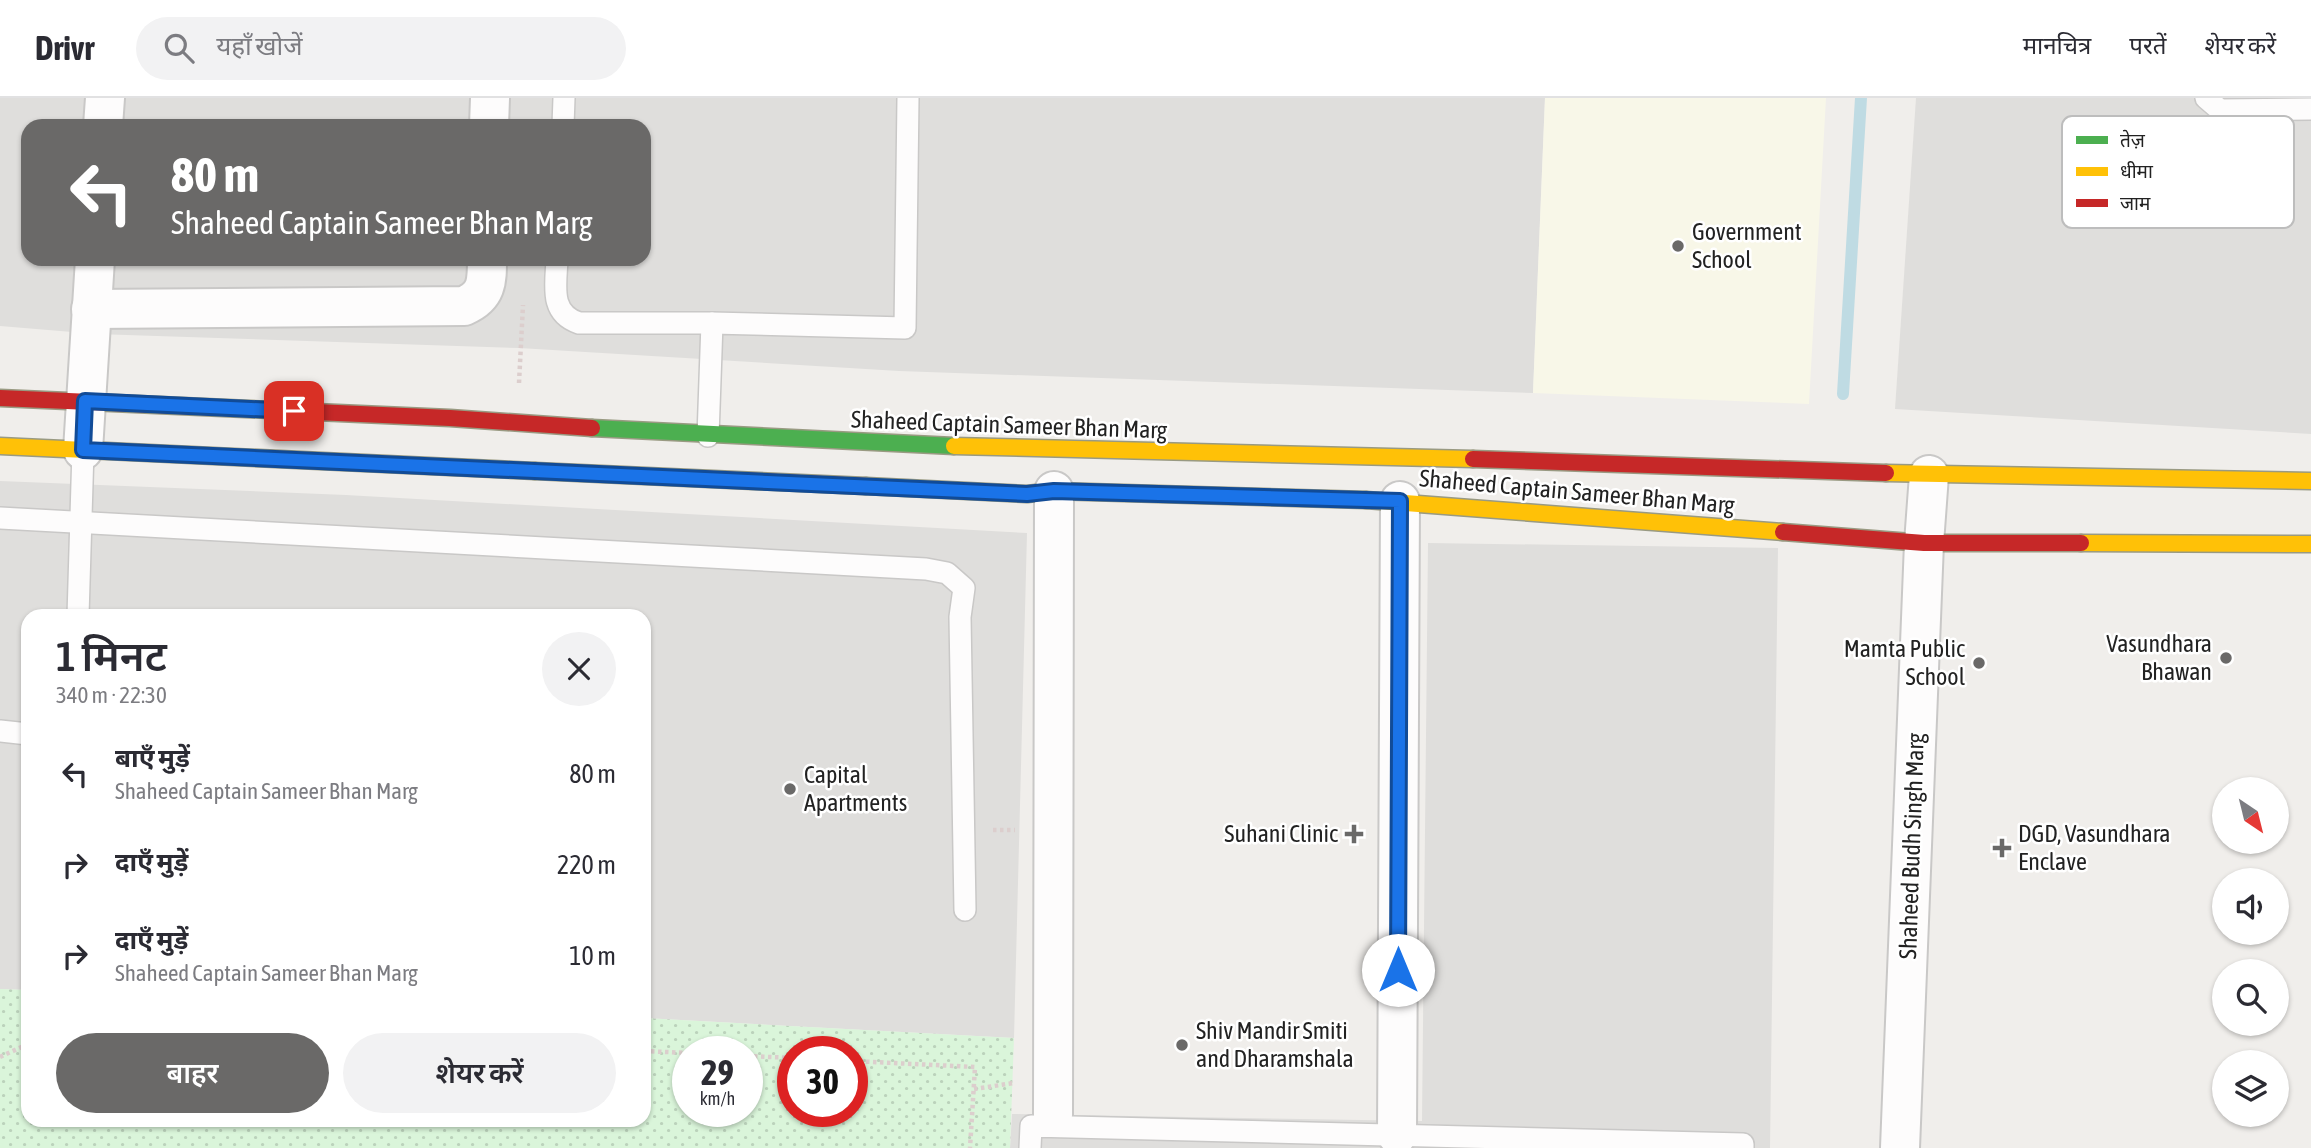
<!DOCTYPE html>
<html lang="hi">
<head>
<meta charset="utf-8">
<style>
	body { margin:0; font-family:"Asap Condensed","Noto Sans Devanagari",sans-serif; background:#f2f2f3; color:#2b2b33; height:100vh; display:flex; flex-direction:column; font-size:26px; white-space:nowrap }
	* { box-sizing:border-box; margin:0 }
	p { font-size:23px; color:#7c7c81 }
	.icon { flex:none; width:38px; height:38px; fill:none; stroke:currentColor; stroke-width:2; stroke-linecap:round; stroke-linejoin:round }
	.map { position:relative; flex:1; overflow:hidden }
	.details { position:absolute; left:21px; top:511px; width:630px; height:518px; display:flex; flex-direction:column; background:#fff; border-radius:21px; box-shadow:0 2px 5px #0004 }
	.details>* { flex:none }
	.top-card { position:absolute; left:21px; top:21px; width:630px; height:147px; border-radius:21px; box-shadow:0 2px 5px #0004; background:#6a6968; color:#fff; overflow:hidden }
	.needle { width:46px; rotate:145deg }
	.fabs { position:absolute; left:2212px; top:679px; display:grid; gap:14px }
	.fabs a { display:grid; place-items:center; width:77px; height:77px; border-radius:50%; background:#fff; box-shadow:0 2px 5px #0004; font-size:35px }
	.speed { position:absolute; left:672px; top:938px; display:flex; gap:14px; font-size:35px; font-weight:700; text-align:center }
	.speed>* { display:grid; place-content:center; width:91px; height:91px; border-radius:50%; background:#fff; box-shadow:0 2px 5px #0004; line-height:1 }
	.speed small { font-size:18px; font-weight:400 }
	.speed .limit { border:10px solid #d22; background:#fff; color:#111 }
	.pin { position:absolute; display:grid; place-items:center; width:60px; height:60px; color:#fff; margin:-30px; border-radius:14px; box-shadow:0 4px 10px #0006 }
	.me { position:absolute; width:77px; margin:-38px; rotate:0deg; stroke-linejoin:round; filter:drop-shadow(0 0 5px #0008) }
	.turn { display:flex; align-items:center; gap:24px; height:147px; padding:0 35px; font-size:32px }
	.turn .icon { width:91px; height:91px; stroke-width:2.5 }
	.turn b { display:block; font-size:49px; line-height:60px }
	.round { display:grid; place-items:center; flex:none; width:74px; height:74px; border-radius:37px; background:#f2f2f3 }
	.overview { display:flex; align-items:center; justify-content:space-between; height:119px; padding:0 35px }
	h1 { font-size:42px; font-weight:600; line-height:52px }
	.button { display:flex; gap:14px; margin-top:auto; padding:14px 35px }
	.button a { flex:1; height:80px; border-radius:42px; background:#6a6968; color:#fff; font-size:28px; font-weight:600; line-height:80px; text-align:center }
	.button a+a { background:#f2f2f3; color:#2b2b33 }
	ul { padding:0; list-style:none }
	li { display:flex; align-items:center; gap:21px; height:91px; padding:0 35px }
	li div { flex:1 }
	li b { display:block; font-size:26px }
	li em { font-style:normal }
	header { display:flex; align-items:center; gap:42px; box-sizing:border-box; height:98px; padding:0 35px; background:#fff; border-bottom:2px solid #e1e1e2 }
	header strong { font-size:33px }
	nav { display:flex; gap:38px; margin-inline-start:auto; font-size:24px }
	.search { width:490px; height:63px; background:#f2f2f3; display:flex; align-items:center; gap:18px; box-sizing:border-box; padding:0 24px; border-radius:38px; color:#7c7c81; font-size:26px }
	.map>svg:first-child { display:block }
	.residential { fill:#dfdedc; fill-rule:evenodd }
	.education { fill:#f8f7e8 }
	.park { fill:url(#park-dots); fill-rule:evenodd }
	.lines { fill:none; stroke-linecap:round; stroke-linejoin:round }
	.stream { stroke:#bfdbe3; stroke-width:12 }
	.lane-casing { stroke:#c9c8c7; stroke-width:24 }
	.street-casing { stroke:#c9c8c7; stroke-width:42 }
	.fast-casing { stroke:#999a82; stroke-width:19 }
	.slow-casing { stroke:#999a82; stroke-width:19 }
	.jam-casing { stroke:#999a82; stroke-width:19 }
	.path { stroke:#dccecd; stroke-width:4.5; stroke-dasharray:3.5 3.5; stroke-linecap:butt }
	.lane { stroke:#fdfcfc; stroke-width:21 }
	.street { stroke:#fdfcfc; stroke-width:38 }
	.fast { stroke:#4caf50; stroke-width:16 }
	.slow { stroke:#ffc107; stroke-width:16 }
	.jam { stroke:#c62828; stroke-width:16 }
	.route-casing { stroke:#114b97; stroke-width:18 }
	.route { stroke:#1a73e8; stroke-width:12 }
	.poi-dot { fill:#6a6968; stroke:#fff; stroke-width:2.5 }
	.labels { text-anchor:middle; stroke-width:5; stroke-linejoin:round; paint-order:stroke }
	.poi-label { font-size:24px; fill:#222; stroke:#fff; text-anchor:start }
	.street-label { font-size:24px; fill:#222; stroke:#fff }
	.key { fill:#fff; stroke:#bdbdbd; stroke-width:2 }
	.key-label { font-size:19px; fill:#222 }
</style>
</head>
<body>
<header>
<strong>Drivr</strong>
<div class="search"><svg class="icon" aria-label="search" viewBox="0 0 24 24"><circle cx="10" cy="10" r="6"/><path d="M15 15l6 6"/></svg>यहाँ खोजें</div>
<nav><a>मानचित्र</a><a>परतें</a><a>शेयर करें</a></nav>
</header>
<div class="map">
<svg width="2311" height="1050" viewBox="0 0 2311 1050">
	<defs>
		<pattern id="park-dots" width="8" height="8" patternUnits="userSpaceOnUse" patternTransform="scale(1.75)"><rect width="8" height="8" fill="#daf5da"/><path d="M2 2h.1M6 6h.1" fill="none" stroke="#bbd2bb" stroke-width="1.8" stroke-linecap="round"/></pattern>
	</defs>
	<rect width="100%" height="100%" fill="#f0eeeb"/>
	<g class="residential">
		<path d="M0 0H1545L1533 295 899 273 519 250 96 236 0 228ZM28 28H644V161H28Z"/>
		<path d="M1916 0H2311V336L1895 311Z"/>
		<path d="M0 383 346 397 1027 435 1014 940 644 920V518H28V892L0 891Z"/>
		<path d="M1428 445 1778 450 1770 1050H1010L1012 1016 1422 1023Z"/>
	</g>
	<path class="education" d="M1545 0H1826L1809 306 1533 295Z"/>
	<path class="park" d="M0 891 28 892V1022H644V920L1014 940 1010 1050H0ZM688 954H747V1013H688ZM793 954H852V1013H793Z"/>
	<g class="lines">
		<path class="stream" d="M1843 296 1861 0"/>
		<defs>
			<g id="lane">
				<path d="M2206 0 2220 12 2311 11"/>
				<path d="M563 28 564 0"/>
				<path d="M557 161C556 187 549 215 579 225H712"/>
				<path d="M708 338 712 225 905 230 908 0"/>
				<path d="M0 420 926 471 947 475 964 490 960 519 965 812"/>
				<path d="M78 518 83 352"/>
				<path d="M0 633 28 636"/>
				<path d="M1030 1050 1031 1028 1743 1046V1050"/>
			</g>
			<g id="street">
				<path d="M103 28 105 0"/>
				<path d="M489 28 490 0"/>
				<path d="M91 211 464 208C487 198 487 184 487 161"/>
				<path d="M83 352 95 161"/>
				<path d="M1053 1017 1054 393"/>
				<path d="M1397 1037 1400 403"/>
				<path d="M1900 1050 1924 445 1929 377"/>
			</g>
			<g id="fast">
				<path d="M592 330 954 348"/>
				<path d="M866 388 1027 396 1054 393 1366 402"/>
			</g>
			<g id="slow">
				<path d="M0 348 535 373"/>
				<path d="M954 348 1473 361"/>
				<path d="M1886 375 2311 383"/>
				<path d="M1366 402 1783 434"/>
				<path d="M2081 445 2311 446"/>
			</g>
			<g id="jam">
				<path d="M0 300 450 320 592 330"/>
				<path d="M1473 361 1886 375"/>
				<path d="M535 373 866 388"/>
				<path d="M1783 434 1924 445H2081"/>
			</g>
		</defs>
		<use href="#lane" class="lane-casing"/>
		<use href="#street" class="street-casing"/>
		<use href="#fast" class="fast-casing"/>
		<use href="#slow" class="slow-casing"/>
		<use href="#jam" class="jam-casing"/>
		<g class="path">
			<path d="M519 285 523 207"/>
			<path d="M993 732H1015"/>
			<path d="M644 953 688 955"/>
			<path d="M747 958 793 960"/>
			<path d="M0 959 28 946"/>
			<path d="M852 963 975 969 970 1050"/>
			<path d="M974 991 1014 985"/>
		</g>
		<use href="#lane" class="lane"/>
		<use href="#street" class="street"/>
		<use href="#fast" class="fast"/>
		<use href="#slow" class="slow"/>
		<use href="#jam" class="jam"/>
	</g>
	<g class="lines">
		<defs>
			<path id="route" d="M294 313 85 303 83 352 1027 396 1054 393 1400 403 1398 872"/>
		</defs>
		<use href="#route" class="route-casing"/>
		<use href="#route" class="route"/>
	</g>
	<g class="poi-dot">
		<circle cx="1678" cy="148" r="7"/>
		<circle cx="2226" cy="560" r="7"/>
		<circle cx="1979" cy="565" r="7"/>
		<circle cx="790" cy="691" r="7"/>
		<path d="M1350.5 725.5h7v7h7v7h-7v7h-7v-7h-7v-7h7z"/>
		<path d="M1998.5 739.5h7v7h7v7h-7v7h-7v-7h-7v-7h7z"/>
		<circle cx="1182" cy="947" r="7"/>
	</g>
	<g class="labels">
		<g class="poi-label">
			<text x="1692" y="142">Government<tspan x="1692" dy="28">School</tspan></text>
			<text x="2212" y="554" text-anchor="end">Vasundhara<tspan x="2212" dy="28">Bhawan</tspan></text>
			<text x="1965" y="559" text-anchor="end">Mamta Public<tspan x="1965" dy="28">School</tspan></text>
			<text x="804" y="685">Capital<tspan x="804" dy="28">Apartments</tspan></text>
			<text x="1338" y="744" text-anchor="end">Suhani Clinic</text>
			<text x="2018" y="744">DGD, Vasundhara<tspan x="2018" dy="28">Enclave</tspan></text>
			<text x="1196" y="941">Shiv Mandir Smiti<tspan x="1196" dy="28">and Dharamshala</tspan></text>
		</g>
		<g class="street-label">
			<text transform="translate(1009 327) rotate(2)" y="8">Shaheed Captain Sameer Bhan Marg</text>
			<text transform="translate(1577 394) rotate(5)" y="8">Shaheed Captain Sameer Bhan Marg</text>
			<text transform="translate(1912 748) rotate(-88)" y="8">Shaheed Budh Singh Marg</text>
		</g>
	</g>
	<rect x="2062" y="18" width="232" height="112" rx="10" class="key"/>
	<rect x="2076" y="38" width="32" height="8" fill="#4caf50"/>
	<rect x="2076" y="69" width="32" height="9" fill="#ffc107"/>
	<rect x="2076" y="101" width="32" height="8" fill="#c62828"/>
	<g class="key-label">
		<text x="2120" y="49">तेज़</text>
		<text x="2120" y="80">धीमा</text>
		<text x="2120" y="112">जाम</text>
	</g>
</svg>
<div class="fabs">
<a><svg class="needle" viewBox="-14 -14 28 28"><path d="M0-13l5 13h-10z" fill="#e53935"/><path d="M0 13l5-13h-10z" fill="#7c7c81"/></svg></a>
<a><svg class="icon" aria-label="sound" viewBox="0 0 24 24"><path d="M4 9h4l5-4v14l-5-4H4zM17 9q2 3 0 6"/></svg></a>
<a><svg class="icon" aria-label="search" viewBox="0 0 24 24"><circle cx="10" cy="10" r="6"/><path d="M15 15l6 6"/></svg></a>
<a><svg class="icon" aria-label="layers" viewBox="0 0 24 24"><path d="M12 4l9 5-9 5-9-5zM3 14l9 5 9-5"/></svg></a>
</div>
<div class="speed"><div>29<small>km/h</small></div><div class="limit">30</div></div>
<div class="pin" style="left:294px;top:313px;background:#d93025"><svg class="icon" aria-label="arrive" viewBox="0 0 24 24"><path d="M6 21V4h12l-3 4 3 4H6"/></svg></div>
<svg class="me" style="left:1398px;top:872px" viewBox="-20 -20 40 40"><circle r="19" fill="#fff"/><path d="M0-13L10 11 0 6-10 11z" fill="#1a73e8"/></svg>
<div class="top-card">
<div class="turn"><svg class="icon" aria-label="left" viewBox="0 0 24 24"><path d="M17 20v-9H6M10 6l-5 5 5 5"/></svg><div><b>80 m</b>Shaheed Captain Sameer Bhan Marg</div></div>
</div>
<section class="details">
<div class="overview"><div><h1>1 मिनट</h1><p>340 m · 22:30</p></div><a class="round"><svg class="icon" aria-label="close" viewBox="0 0 24 24"><path d="M6 6l12 12M18 6L6 18"/></svg></a></div>
<ul>
<li><svg class="icon" aria-label="left" viewBox="0 0 24 24"><path d="M17 20v-9H6M10 6l-5 5 5 5"/></svg><div><b>बाएँ मुड़ें</b><p>Shaheed Captain Sameer Bhan Marg</p></div><em>80 m</em></li>
<li><svg class="icon" aria-label="right" viewBox="0 0 24 24"><path d="M7 20v-9h11M14 6l5 5-5 5"/></svg><div><b>दाएँ मुड़ें</b></div><em>220 m</em></li>
<li><svg class="icon" aria-label="right" viewBox="0 0 24 24"><path d="M7 20v-9h11M14 6l5 5-5 5"/></svg><div><b>दाएँ मुड़ें</b><p>Shaheed Captain Sameer Bhan Marg</p></div><em>10 m</em></li>
</ul>
<div class="button"><a>बाहर</a><a>शेयर करें</a></div>
</section>
</div>
</body>
</html>
